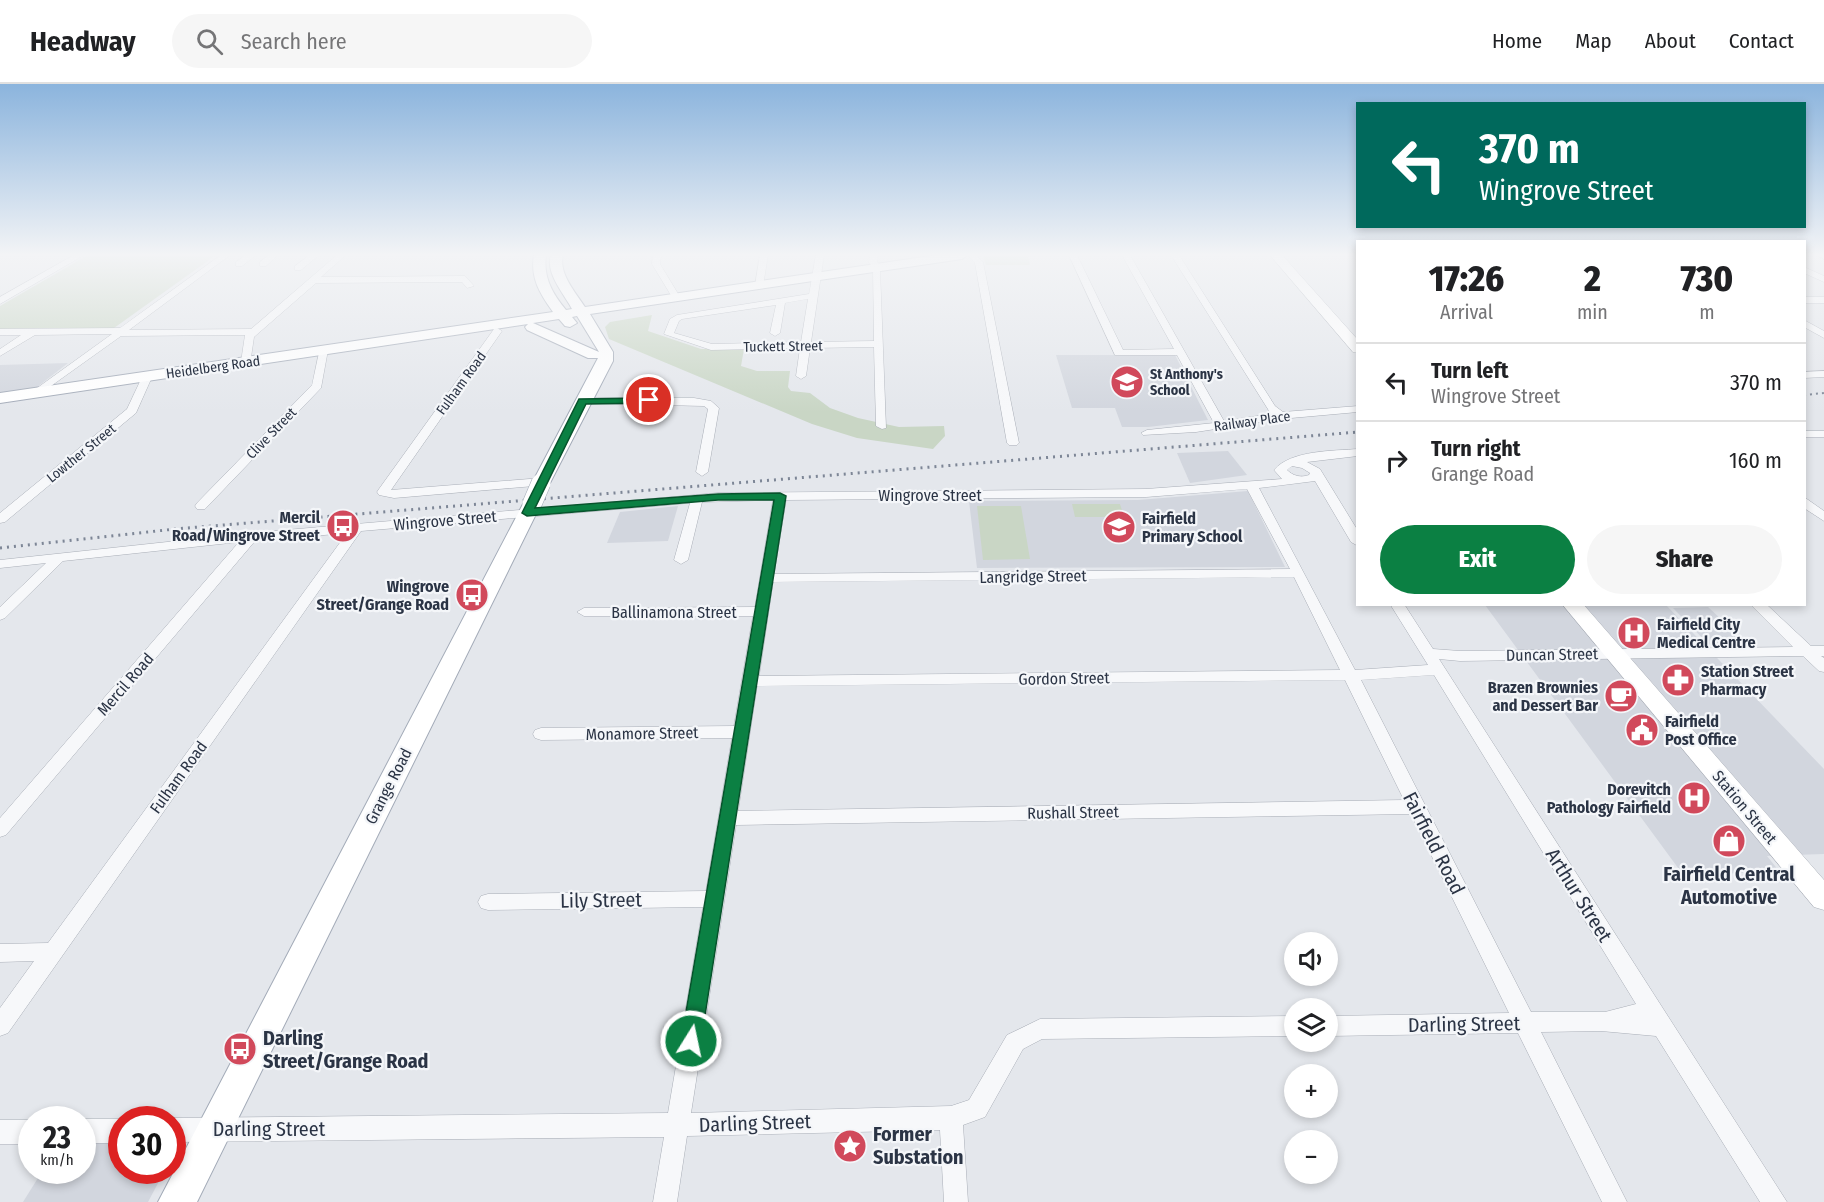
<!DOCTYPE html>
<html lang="en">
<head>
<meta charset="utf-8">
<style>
	body { margin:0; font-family:"Fira Sans Condensed",sans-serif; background:#f6f6f6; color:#202124; height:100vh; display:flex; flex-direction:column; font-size:22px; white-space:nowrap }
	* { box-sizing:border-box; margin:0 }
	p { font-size:20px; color:#757577 }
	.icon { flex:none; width:33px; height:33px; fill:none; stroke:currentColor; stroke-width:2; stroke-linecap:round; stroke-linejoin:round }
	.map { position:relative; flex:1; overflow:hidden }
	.side { position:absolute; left:1356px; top:156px; width:450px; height:366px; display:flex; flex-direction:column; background:#fff; border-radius:0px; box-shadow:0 3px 9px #0003 }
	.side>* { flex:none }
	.hud { position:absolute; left:1356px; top:18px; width:450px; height:126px; border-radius:0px; box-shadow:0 3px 9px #0003; background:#00695c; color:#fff; overflow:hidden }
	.buttons { position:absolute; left:1284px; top:848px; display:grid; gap:12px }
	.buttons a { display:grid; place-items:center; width:54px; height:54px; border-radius:50%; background:#fff; box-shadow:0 3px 9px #0003; font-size:30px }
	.speed { position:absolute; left:18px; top:1022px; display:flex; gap:12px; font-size:30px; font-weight:700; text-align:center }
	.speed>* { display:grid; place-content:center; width:78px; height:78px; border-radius:50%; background:#fff; box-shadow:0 3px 9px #0003; line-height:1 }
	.speed small { font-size:15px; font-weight:400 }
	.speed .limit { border:9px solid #d22; background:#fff; color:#111 }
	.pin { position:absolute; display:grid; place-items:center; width:51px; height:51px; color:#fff; margin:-26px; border:3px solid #fff; border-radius:50%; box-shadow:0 2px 6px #0007 }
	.me { position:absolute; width:66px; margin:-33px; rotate:10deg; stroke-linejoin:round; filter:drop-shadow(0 0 4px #0008) }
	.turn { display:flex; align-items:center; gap:21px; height:126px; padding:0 24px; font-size:27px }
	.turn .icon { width:78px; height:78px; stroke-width:2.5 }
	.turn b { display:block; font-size:42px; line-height:51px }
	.eta { display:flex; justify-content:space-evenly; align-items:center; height:102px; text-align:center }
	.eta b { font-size:36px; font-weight:800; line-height:42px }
	.button { display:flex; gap:12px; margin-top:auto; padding:12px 24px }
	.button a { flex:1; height:69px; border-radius:36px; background:#0b8043; color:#fff; font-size:24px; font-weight:800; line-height:69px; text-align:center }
	.button a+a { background:#f6f6f6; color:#202124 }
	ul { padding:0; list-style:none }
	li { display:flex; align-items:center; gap:18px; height:78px; padding:0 24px; border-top:2px solid #e0e0e0 }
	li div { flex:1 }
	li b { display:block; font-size:22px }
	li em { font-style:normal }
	header { display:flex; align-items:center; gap:36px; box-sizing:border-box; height:84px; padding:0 30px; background:#fff; border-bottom:2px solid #e0e0e0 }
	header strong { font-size:28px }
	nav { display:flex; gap:33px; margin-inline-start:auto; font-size:21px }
	.search { width:420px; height:54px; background:#f6f6f6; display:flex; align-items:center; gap:15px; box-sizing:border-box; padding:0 21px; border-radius:33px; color:#757577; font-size:22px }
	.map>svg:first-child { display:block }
	.built { fill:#d2d6de }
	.green { fill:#c9d6c5 }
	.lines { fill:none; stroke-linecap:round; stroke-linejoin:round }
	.minor-casing { stroke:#a9aeb7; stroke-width:1 }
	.secondary-casing { stroke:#a9aeb7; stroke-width:1 }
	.primary-casing { stroke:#a3abb8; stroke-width:2 }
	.minor { fill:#f7f8fa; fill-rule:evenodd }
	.secondary { fill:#fff; fill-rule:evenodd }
	.primary { fill:#fff; fill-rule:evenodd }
	.rail-far1 { stroke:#7d8696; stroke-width:2; stroke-dasharray:2 4; stroke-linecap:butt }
	.rail { stroke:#7d8696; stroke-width:3; stroke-dasharray:2 5; stroke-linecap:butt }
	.primary-bridge-casing { stroke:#a3abb8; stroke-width:20; stroke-linecap:butt }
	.primary-bridge { stroke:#fff; stroke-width:19 }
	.route { fill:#0b8043; stroke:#07532c; stroke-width:1.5 }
	.labels { text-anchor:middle; stroke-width:4.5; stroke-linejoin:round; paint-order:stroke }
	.far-street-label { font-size:14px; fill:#2b3445; stroke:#f4f6f9 }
	.far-poi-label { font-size:14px; font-weight:bold; fill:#2b3445; stroke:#f4f6f9; text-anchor:start }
	.street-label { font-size:16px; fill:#2b3445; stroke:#f4f6f9 }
	.poi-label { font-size:16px; font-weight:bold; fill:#2b3445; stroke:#f4f6f9; text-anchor:end }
	.near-street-label { font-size:20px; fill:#2b3445; stroke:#f4f6f9 }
	.near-poi-label { font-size:20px; font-weight:bold; fill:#2b3445; stroke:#f4f6f9; text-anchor:start }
</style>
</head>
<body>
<header>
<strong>Headway</strong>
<div class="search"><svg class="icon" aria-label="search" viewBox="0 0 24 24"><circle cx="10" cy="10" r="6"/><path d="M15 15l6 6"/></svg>Search here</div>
<nav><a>Home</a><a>Map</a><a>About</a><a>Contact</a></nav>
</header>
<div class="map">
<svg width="1824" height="1118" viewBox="0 0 1824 1118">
	<rect width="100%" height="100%" fill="#e4e7ec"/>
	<g class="built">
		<path d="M1056 271H1175L1208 336 1148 343H1122L1115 324H1072Z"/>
		<path d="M68 279 32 307 0 311V281Z"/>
		<path d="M1228 367 1247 391 1190 399 1177 369Z"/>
		<path d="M1248 407 1285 483 977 484 969 417 1138 416Z"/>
		<path d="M678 422 668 457 607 459 620 428Z"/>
		<path d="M1485 521H1666L1824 685V770L1767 772 1779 787 1684 792Z"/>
		<path d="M1708 523 1738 551 1747 560 1709 561 1673 524Z"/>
		<path d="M83 1058H121L122 1086H165L148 1118H23L43 1086H82Z"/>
	</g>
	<g class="green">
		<path d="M88 171H216L114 244 0 245V222Z"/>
		<path d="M992 171H1028L1030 181H986L983 172Z"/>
		<path d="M652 231 648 247 701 265H744L741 282 757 287H790L788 303 791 307 810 309 830 324 858 334 899 343 944 342 945 352 933 365 857 354 812 340 609 255 605 243 610 238Z"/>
		<path d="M1072 420H1120L1124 433H1075Z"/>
		<path d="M977 422H1021L1030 475 983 476Z"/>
	</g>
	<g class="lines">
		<defs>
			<g id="minor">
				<path d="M74 171H84L0 220V213Z"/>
				<path d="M221 171H230L129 246 251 245 337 171H346L321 193 465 192 474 202 467 204 462 198 316 199 254 253 250 280 241 278 245 251 121 252 37 312 32 309 33 307 112 250 35 251 0 272V265L21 251H0V245L120 244Z"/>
				<path d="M246 171H256L242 182H236V178Z"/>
				<path d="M269 171H278L266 182H260V178Z"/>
				<path d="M310 171H319L301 186H295V182Z"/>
				<path d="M653 171H661L660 180 680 213 679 215 672 213 652 180Z"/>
				<path d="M760 171H768L763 202 759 205 755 202Z"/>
				<path d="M816 171H824L811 258 874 257 873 183 869 179 870 171H878L877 178 883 184 880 186 886 344 882 345 876 342 874 263 810 264 806 292 801 295 796 292 800 264 711 266 664 250 670 235 677 231 809 210ZM808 215 801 258 712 260 674 249 679 237 682 235 776 221 770 249 775 252 780 249 785 219Z"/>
				<path d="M967 171H976L983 178 1019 359 1017 361H1009L1007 359 975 179Z"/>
				<path d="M1069 171H1077L1123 266 1174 265 1122 171H1130L1224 337 1271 330 1171 171H1179L1275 322 1283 328 1358 322V328L1280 335 1196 348 1143 351 1141 349 1147 346 1214 339 1177 271H1115Z"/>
				<path d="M1817 171H1824V175Z"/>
				<path d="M1804 183 1824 192V198L1804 189Z"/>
				<rect x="1804" y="213" width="20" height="6"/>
				<path d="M1804 236 1824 247V254L1804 243Z"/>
				<path d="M497 244 502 247 391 406 542 394 548 398 546 401 394 414 379 411 377 408 379 405 494 245Z"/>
				<path d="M320 264 328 266 321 304 205 425H197L195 422 197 419 312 301Z"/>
				<path d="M1824 287V293L1804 294V288Z"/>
				<path d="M147 290 152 293 136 329 5 438 0 439V429L127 325 142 293Z"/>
				<path d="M582 314H694L711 317 719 324 708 388 702 392 696 388 708 325 704 322 578 319 577 317Z"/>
				<rect x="1804" y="347" width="20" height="6"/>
				<path d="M1358 365V372L1307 378 1320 385 1358 447V462L1351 458 1315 397 1259 404 1355 586 1428 581 1390 520H1404L1433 565 1460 567 1793 563 1750 520H1766L1811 562H1824V572H1821L1824 574V588L1819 587 1803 572 1460 577 1439 575 1787 1118H1760L1656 952 1601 947 1541 948 1627 1118H1602L1518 949 1328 952V932L1509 929 1411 730 736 741 691 1029 951 1022 969 1016 1007 951 1040 935 1294 932V952L1042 955 1023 965 985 1033 963 1041 968 1118H944L940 1046 687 1052 677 1118H653L664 1053 172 1058V1035H170L172 1034 668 1029 703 823 488 826 481 824 478 818 481 812 488 810 706 807 732 654 541 656 535 654 533 650 535 646 541 644 734 642 753 532H584L577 528 584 524 755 523 773 416 702 418 688 476 681 480 674 476 690 419 361 447 8 949 0 952V924L34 877 0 878V860L48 859 347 449 255 457 6 751 0 753V734L239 458 63 477 5 534 0 536V523L46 479 0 484V476L251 449 718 409 1146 405 1282 395 1274 386C1291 366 1333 367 1358 365ZM1292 382 1302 384 1310 389 1309 391C1301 394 1293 392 1287 386ZM1247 405 1290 485 774 490 786 416 1146 413ZM1294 493 1340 586 759 592 773 498ZM1434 591 1636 920 1605 928H1531L1361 596ZM1345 596 1404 716 738 727 757 602Z"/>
				<path d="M1804 413 1824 427V437L1804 424Z"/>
				<rect x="82" y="1035" width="40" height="24"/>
				<rect x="0" y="1036" width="32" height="24"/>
			</g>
			<g id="secondary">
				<path d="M1270 171H1282L1358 256V269L1353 268Z"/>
				<path d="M1562 520H1583L1824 796V826L1814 823Z"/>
			</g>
			<g id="primary">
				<path d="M534 171H546C543 193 552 209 566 226L572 225C564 210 545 189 551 171H563C558 189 576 209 585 223L937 171H968L962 175 590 230 613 268V277L550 399 547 403H535L532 399 598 274H588L527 246 525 243 528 240 0 319V309L553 228C540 210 530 194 534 171ZM577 232 599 268 533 239 559 235 565 242 570 243 577 239 572 233Z"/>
				<path d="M532 414 539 416 541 420 197 1118H158L523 420 525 416Z"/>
			</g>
		</defs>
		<use href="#minor" class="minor-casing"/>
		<use href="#secondary" class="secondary-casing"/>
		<use href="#primary" class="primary-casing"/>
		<use href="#minor" class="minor"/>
		<use href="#secondary" class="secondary"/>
		<use href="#primary" class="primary"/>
		<path class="rail-far1" d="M1804 311 1824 309"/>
		<path class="rail" d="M0 464 175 445 1358 348"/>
		<defs>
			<path id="primary-bridge" d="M532 420 541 399"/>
		</defs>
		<use href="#primary-bridge" class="primary-bridge-casing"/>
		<use href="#primary-bridge" class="primary-bridge"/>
	</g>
	<linearGradient id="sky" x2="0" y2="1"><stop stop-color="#8bb4dd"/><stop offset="0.52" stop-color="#f3f4f6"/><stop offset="1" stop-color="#f3f4f6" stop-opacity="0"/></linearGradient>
	<rect width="1824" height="328" fill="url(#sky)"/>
	<path class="route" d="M649 314H652V319L586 320 535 424 718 410 780 409 786 412 701 957 698 964 691 966 684 964 681 957 774 416H718L527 432 522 429 579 315Z"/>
	<defs>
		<symbol id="school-disc" viewBox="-11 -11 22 22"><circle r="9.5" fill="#d1495b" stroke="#f4f6f9"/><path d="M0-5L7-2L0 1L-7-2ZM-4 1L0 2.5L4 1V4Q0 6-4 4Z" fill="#fff"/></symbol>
		<symbol id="bus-disc" viewBox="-11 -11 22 22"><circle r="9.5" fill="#d1495b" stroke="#f4f6f9"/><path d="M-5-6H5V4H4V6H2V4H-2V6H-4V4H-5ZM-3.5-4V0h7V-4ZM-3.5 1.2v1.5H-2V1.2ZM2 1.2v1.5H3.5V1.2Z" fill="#fff"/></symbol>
		<symbol id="hospital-disc" viewBox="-11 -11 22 22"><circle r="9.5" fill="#d1495b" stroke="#f4f6f9"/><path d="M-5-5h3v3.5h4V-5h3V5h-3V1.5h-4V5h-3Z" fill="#fff"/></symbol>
		<symbol id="pharmacy-disc" viewBox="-11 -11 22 22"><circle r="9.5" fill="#d1495b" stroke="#f4f6f9"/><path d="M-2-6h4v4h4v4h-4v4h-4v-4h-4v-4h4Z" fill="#fff"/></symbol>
		<symbol id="cafe-disc" viewBox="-11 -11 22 22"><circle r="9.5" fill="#d1495b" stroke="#f4f6f9"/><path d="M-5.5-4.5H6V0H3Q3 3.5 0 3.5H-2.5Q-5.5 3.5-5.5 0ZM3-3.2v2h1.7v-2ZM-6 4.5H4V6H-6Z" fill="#fff"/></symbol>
		<symbol id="civic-disc" viewBox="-11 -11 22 22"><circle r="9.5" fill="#d1495b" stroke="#f4f6f9"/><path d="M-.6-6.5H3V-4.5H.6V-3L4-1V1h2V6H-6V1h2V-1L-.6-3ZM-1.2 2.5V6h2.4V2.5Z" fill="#fff"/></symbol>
		<symbol id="shop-disc" viewBox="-11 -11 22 22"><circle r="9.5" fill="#d1495b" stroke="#f4f6f9"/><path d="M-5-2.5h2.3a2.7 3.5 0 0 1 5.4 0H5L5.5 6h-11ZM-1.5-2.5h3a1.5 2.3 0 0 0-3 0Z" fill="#fff"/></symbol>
		<symbol id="sight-disc" viewBox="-11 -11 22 22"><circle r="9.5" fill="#d1495b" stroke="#f4f6f9"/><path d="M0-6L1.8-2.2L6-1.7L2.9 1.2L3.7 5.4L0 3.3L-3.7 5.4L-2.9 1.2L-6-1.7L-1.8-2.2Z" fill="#fff"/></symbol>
	</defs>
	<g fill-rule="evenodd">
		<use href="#school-disc" x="1108" y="279" width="38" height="38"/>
		<use href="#bus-disc" x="324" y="423" width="38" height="38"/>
		<use href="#school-disc" x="1100" y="424" width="38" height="38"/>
		<use href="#bus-disc" x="453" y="492" width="38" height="38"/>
		<use href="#hospital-disc" x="1615" y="530" width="38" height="38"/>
		<use href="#pharmacy-disc" x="1659" y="577" width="38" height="38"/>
		<use href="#cafe-disc" x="1602" y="593" width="38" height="38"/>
		<use href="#civic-disc" x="1623" y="627" width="38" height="38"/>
		<use href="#hospital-disc" x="1675" y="695" width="38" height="38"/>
		<use href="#shop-disc" x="1710" y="738" width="38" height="38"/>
		<use href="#bus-disc" x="221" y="946" width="38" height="38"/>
		<use href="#sight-disc" x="831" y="1043" width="38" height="38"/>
	</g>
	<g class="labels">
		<g class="far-street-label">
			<text transform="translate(783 262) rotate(-1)" y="5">Tuckett Street</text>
			<text transform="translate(213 283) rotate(-8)" y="5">Heidelberg Road</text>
			<text transform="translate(461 299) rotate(-54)" y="5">Fulham Road</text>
			<text transform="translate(1252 337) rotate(-8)" y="5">Railway Place</text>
			<text transform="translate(271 349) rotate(-46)" y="5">Clive Street</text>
			<text transform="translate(81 369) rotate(-39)" y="5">Lowther Street</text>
		</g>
		<g class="far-poi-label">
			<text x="1150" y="295">St Anthony's<tspan x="1150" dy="16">School</tspan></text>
		</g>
		<g class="street-label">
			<text x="930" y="417">Wingrove Street</text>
			<text transform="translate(445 436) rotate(-5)" y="6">Wingrove Street</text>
			<text transform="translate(1033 492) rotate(-1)" y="6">Langridge Street</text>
			<text x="674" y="534">Ballinamona Street</text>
			<text transform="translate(1552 570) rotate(-1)" y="6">Duncan Street</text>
			<text transform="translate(1064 594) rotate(-1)" y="6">Gordon Street</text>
			<text transform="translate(125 600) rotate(-49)" y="6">Mercil Road</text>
			<text transform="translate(642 649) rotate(-1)" y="6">Monamore Street</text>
			<text transform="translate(178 693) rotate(-54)" y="6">Fulham Road</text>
			<text transform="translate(388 702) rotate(-63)" y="6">Grange Road</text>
			<text transform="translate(1745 723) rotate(50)" y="6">Station Street</text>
			<text transform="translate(1073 728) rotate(-1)" y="6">Rushall Street</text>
		</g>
		<g class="poi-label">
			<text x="320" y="439">Mercil<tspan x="320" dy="18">Road/Wingrove Street</tspan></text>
			<text x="1142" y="440" text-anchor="start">Fairfield<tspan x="1142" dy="18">Primary School</tspan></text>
			<text x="449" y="508">Wingrove<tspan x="449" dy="18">Street/Grange Road</tspan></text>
			<text x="1657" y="546" text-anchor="start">Fairfield City<tspan x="1657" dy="18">Medical Centre</tspan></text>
			<text x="1701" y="593" text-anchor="start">Station Street<tspan x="1701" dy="18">Pharmacy</tspan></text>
			<text x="1598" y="609">Brazen Brownies<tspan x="1598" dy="18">and Dessert Bar</tspan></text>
			<text x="1665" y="643" text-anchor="start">Fairfield<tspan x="1665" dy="18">Post Office</tspan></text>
			<text x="1671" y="711">Dorevitch<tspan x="1671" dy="18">Pathology Fairfield</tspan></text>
		</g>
		<g class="near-street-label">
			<text transform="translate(1434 759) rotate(63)" y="7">Fairfield Road</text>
			<text transform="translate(1579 811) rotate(58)" y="7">Arthur Street</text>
			<text transform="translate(601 816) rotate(-1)" y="7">Lily Street</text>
			<text transform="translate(1464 940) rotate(-1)" y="7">Darling Street</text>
			<text transform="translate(755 1039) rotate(-2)" y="7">Darling Street</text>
			<text x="269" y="1052">Darling Street</text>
		</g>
		<g class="near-poi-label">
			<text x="1729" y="797" text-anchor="middle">Fairfield Central<tspan x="1729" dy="23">Automotive</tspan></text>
			<text x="263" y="961">Darling<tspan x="263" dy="23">Street/Grange Road</tspan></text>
			<text x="873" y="1057">Former<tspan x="873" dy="23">Substation</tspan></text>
		</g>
	</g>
</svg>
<div class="buttons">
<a><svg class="icon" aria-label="sound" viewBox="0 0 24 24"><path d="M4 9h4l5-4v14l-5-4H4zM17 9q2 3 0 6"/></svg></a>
<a><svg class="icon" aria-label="layers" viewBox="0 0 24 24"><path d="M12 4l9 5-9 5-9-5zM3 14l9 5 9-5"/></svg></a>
<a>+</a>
<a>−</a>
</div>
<div class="speed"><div>23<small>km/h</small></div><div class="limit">30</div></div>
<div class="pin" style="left:649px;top:316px;background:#d93025"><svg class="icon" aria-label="arrive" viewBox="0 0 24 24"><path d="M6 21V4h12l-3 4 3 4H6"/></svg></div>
<svg class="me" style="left:691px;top:957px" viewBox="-20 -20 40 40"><circle r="17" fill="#0b8043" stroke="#fff" stroke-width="3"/><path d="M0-11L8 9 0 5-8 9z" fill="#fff"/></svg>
<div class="hud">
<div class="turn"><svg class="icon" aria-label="left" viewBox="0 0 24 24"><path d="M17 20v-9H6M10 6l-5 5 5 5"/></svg><div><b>370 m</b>Wingrove Street</div></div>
</div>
<section class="side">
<div class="eta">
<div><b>17:26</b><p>Arrival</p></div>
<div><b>2</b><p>min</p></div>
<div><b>730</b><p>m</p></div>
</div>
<ul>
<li><svg class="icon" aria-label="left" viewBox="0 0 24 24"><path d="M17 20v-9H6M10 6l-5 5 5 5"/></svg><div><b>Turn left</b><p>Wingrove Street</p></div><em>370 m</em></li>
<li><svg class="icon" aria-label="right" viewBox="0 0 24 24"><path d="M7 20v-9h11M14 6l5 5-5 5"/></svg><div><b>Turn right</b><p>Grange Road</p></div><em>160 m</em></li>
</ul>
<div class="button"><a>Exit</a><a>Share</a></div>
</section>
</div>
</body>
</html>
